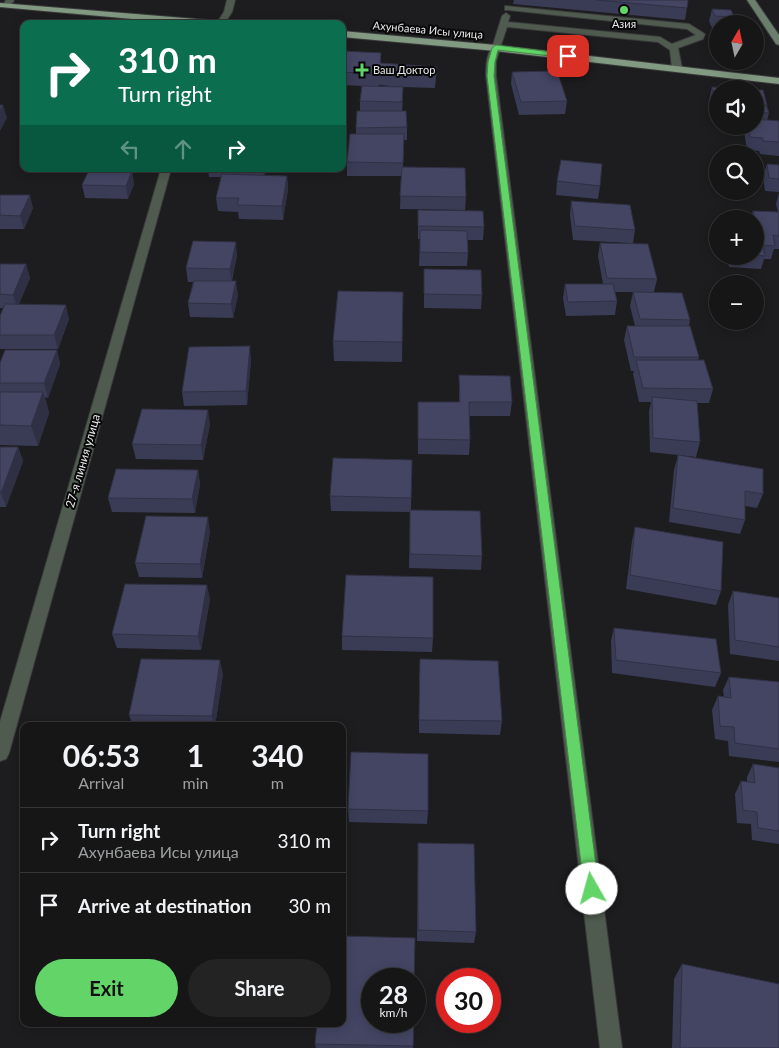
<!DOCTYPE html>
<html lang="en">
<head>
<meta charset="utf-8">
<style>
	body { margin:0; font-family:Lato,sans-serif; background:#232324; color:#f1f3f6; height:100vh; display:flex; flex-direction:column; font-size:19px; white-space:nowrap }
	* { box-sizing:border-box; margin:0 }
	p { font-size:16px; color:#9e9fa1 }
	.icon { flex:none; width:28px; height:28px; fill:none; stroke:currentColor; stroke-width:2; stroke-linecap:round; stroke-linejoin:round }
	.map { position:relative; flex:1; overflow:hidden }
	.details { position:absolute; left:20px; top:722px; width:326px; height:305px; display:flex; flex-direction:column; background:#161617; border-radius:10px; box-shadow:0 2px 12px #0003,0 0 0 1px #353536 }
	.details>* { flex:none }
	.guide { position:absolute; left:20px; top:20px; width:326px; height:152px; border-radius:10px; box-shadow:0 2px 12px #0003,0 0 0 1px #353536; background:#0b6e4f; color:#fff; overflow:hidden }
	.needle { width:32px; rotate:9deg }
	.fabs { position:absolute; left:709px; top:15px; display:grid; gap:10px }
	.fabs a { display:grid; place-items:center; width:55px; height:55px; border-radius:50%; background:#161617; box-shadow:0 2px 12px #0003,0 0 0 1px #353536; font-size:25px }
	.speed { position:absolute; left:361px; top:968px; display:flex; gap:10px; font-size:25px; font-weight:700; text-align:center }
	.speed>* { display:grid; place-content:center; width:65px; height:65px; border-radius:50%; background:#161617; box-shadow:0 2px 12px #0003,0 0 0 1px #353536; line-height:1 }
	.speed small { font-size:12px; font-weight:400 }
	.speed .limit { border:8px solid #d22; background:#fff; color:#111 }
	.pin { position:absolute; display:grid; place-items:center; width:42px; height:42px; color:#fff; margin:-21px; border-radius:10px; box-shadow:0 2px 8px #0006 }
	.me { position:absolute; width:55px; margin:-28px; rotate:353deg; stroke-linejoin:round; filter:drop-shadow(0 0 4px #0008) }
	.turn { display:flex; align-items:center; gap:18px; height:105px; padding:0 15px; font-size:22px }
	.turn .icon { width:65px; height:65px; stroke-width:2.5 }
	.turn b { display:block; font-size:35px; line-height:42px }
	.lanes { display:flex; align-items:center; height:48px; padding:0 15px; background:#0003; justify-content:center; gap:25px; direction:ltr }
	.lanes .off { opacity:.35 }
	.eta { display:flex; justify-content:space-evenly; align-items:center; height:85px; text-align:center }
	.eta b { font-size:30px; font-weight:700; line-height:35px }
	.primary-button { display:flex; gap:10px; margin-top:auto; padding:10px 15px }
	.primary-button a { flex:1; height:58px; border-radius:30px; background:#63d468; color:#111; font-size:20px; font-weight:700; line-height:58px; text-align:center }
	.primary-button a+a { background:#232324; color:#f1f3f6 }
	ul { padding:0; list-style:none }
	li { display:flex; align-items:center; gap:15px; height:65px; padding:0 15px; border-top:1px solid #353536 }
	li div { flex:1 }
	li b { display:block; font-size:19px }
	li em { font-style:normal }
	.map>svg:first-child { display:block }
	.lines { fill:none; stroke-linecap:round; stroke-linejoin:round }
	.lane-casing { stroke:#3a3a3c; stroke-width:2 }
	.street-casing { stroke:#3a3a3c; stroke-width:2 }
	.secondary-casing { stroke:#3a3a3c; stroke-width:2 }
	.primary-casing { stroke:#3a3a3c; stroke-width:2 }
	.lane { fill:#505b50; fill-rule:evenodd }
	.street { fill:#505b50; fill-rule:evenodd }
	.secondary { fill:#6c7e6c; fill-rule:evenodd }
	.primary { fill:#829982; fill-rule:evenodd }
	.wall { fill:#3a3b55; fill-rule:evenodd }
	.shaded-wall { fill:#303045 }
	.building { fill:#444563; stroke:#303045 }
	.route { fill:#63d468; stroke:#408a44 }
	.poi-dot { fill:#63d468; stroke:#070708; stroke-width:2 }
	.labels { text-anchor:middle; stroke-width:4; stroke-linejoin:round; paint-order:stroke }
	.far-poi-label { font-size:11px; fill:#e9e9eb; stroke:#070708 }
	.far-street-label { font-size:11px; fill:#e9e9eb; stroke:#070708 }
	.street-label { font-size:12px; fill:#e9e9eb; stroke:#070708 }
</style>
</head>
<body>
<div class="map">
<svg width="779" height="1048" viewBox="0 0 779 1048">
	<rect width="100%" height="100%" fill="#1d1d1f"/>
	<g class="lines">
		<defs>
			<path id="lane" d="M505 6 689 24 705 34 703 39 678 48 682 68 677 71 672 68 670 50 658 42 507 27 500 48 496 51 492 48 502 16 506 13 510 16 508 22 660 37 672 44 696 35 687 29 508 10H505Z"/>
			<g id="street">
				<path d="M6 0H14L10 7H7L3 5Z"/>
				<path d="M227 0H235L232 12 224 24H216L224 12Z"/>
				<path d="M496 45 500 48 496 62V76L622 1048H600L486 76C486 66 486 50 496 45Z"/>
				<path d="M161 169H171L9 753 6 759 0 761V722Z"/>
			</g>
			<path id="secondary" d="M747 0H755L779 35V45L776 44Z"/>
			<g id="primary">
				<path d="M0 3 221 21 225 24H188L0 7Z"/>
				<path d="M342 31 496 45 779 78V84L496 51 342 37Z"/>
			</g>
		</defs>
		<use href="#lane" class="lane-casing"/>
		<use href="#street" class="street-casing"/>
		<use href="#secondary" class="secondary-casing"/>
		<use href="#primary" class="primary-casing"/>
		<use href="#lane" class="lane"/>
		<use href="#street" class="street"/>
		<use href="#secondary" class="secondary"/>
		<use href="#primary" class="primary"/>
	</g>
	<g class="wall">
		<path d="M514 0H688L685 20 513 4Z"/>
		<path d="M712 9 734 17 732 24H718V28H712L709 21Z"/>
		<path d="M342 51 381 53V63L437 67 435 88 403 87 402 111 407 127V140H404L403 167 466 197 465 210 400 209 401 176H347V162L356 134V128L360 111V101L362 86 342 85ZM379 85 402 87 379 86Z"/>
		<path d="M512 72 567 101 565 114 519 115 511 84Z"/>
		<path d="M712 87 718 89V116L711 115 709 100Z"/>
		<path d="M755 90 767 105 769 113 767 120 779 121V156L760 154 759 151 747 150 744 131 745 126H755Z"/>
		<path d="M24 120V144H22L19 131Z"/>
		<path d="M767 164 779 165V249H774L771 259H764L761 269 729 267 727 256H755V219H750L753 211 778 212 776 204 779 192 765 191 763 177Z"/>
		<path d="M208 169H266L264 175 287 176 288 189 283 220 239 219 238 212 218 211 216 198 221 177H209Z"/>
		<path d="M132 171 134 184 128 199 85 198 82 185Z"/>
		<path d="M557 181 600 186 598 199 556 195Z"/>
		<path d="M0 195 33 208 24 229H0Z"/>
		<path d="M571 201 635 230 633 243 657 279 654 292 690 320 689 326 699 357 698 360 713 389 709 403H697L700 442 696 457 650 452 649 411 651 402H639L633 374 634 371H631L624 340 627 326H635L630 306 633 292H615L617 301 615 315 566 316 563 298 565 284H603L598 256 600 243H629L573 240 570 215Z"/>
		<path d="M418 210 484 227 483 240H468V253L467 266H419L420 239H418Z"/>
		<path d="M237 255 232 281 238 295 233 318 190 317 188 303 193 282H188L186 268Z"/>
		<path d="M0 264H26L30 278 19 304 69 319 58 349H0V316L3 308H0Z"/>
		<path d="M424 269 482 295 481 309 424 308Z"/>
		<path d="M403 292 402 362 334 361 333 341Z"/>
		<path d="M57 350 60 364 48 398 45 397 49 413 38 446 0 445V363Z"/>
		<path d="M251 360 247 405 184 406 182 392Z"/>
		<path d="M459 375 512 402 510 416H469L470 440 469 455 418 454V402H459Z"/>
		<path d="M210 424 203 460 136 459 132 444Z"/>
		<path d="M0 447H18L23 461 6 507H0Z"/>
		<path d="M678 455 763 494 757 508 745 506V520L740 534 669 522 674 470Z"/>
		<path d="M412 460 411 510 482 556 481 570 409 568 410 512 331 511 330 496Z"/>
		<path d="M198 470 200 484 195 513 112 512 108 498Z"/>
		<path d="M635 527 721 591 716 605 626 589 632 541Z"/>
		<path d="M210 532 202 578 139 577 135 563Z"/>
		<path d="M733 591 779 598V661L730 654 728 605Z"/>
		<path d="M210 599 201 650 117 648 112 634Z"/>
		<path d="M614 628 721 673 715 687 612 673 611 641Z"/>
		<path d="M342 636 433 638 432 652 342 650Z"/>
		<path d="M419 673 502 721 500 735 419 733Z"/>
		<path d="M223 674 215 726H133L129 715Z"/>
		<path d="M729 677 779 682V762L729 756 728 741 715 739 712 710 718 696 724 697 723 690Z"/>
		<path d="M753 764 779 768V844L752 840 751 824 737 823 735 794 741 781 747 782V777Z"/>
		<path d="M348 809 428 811 427 824 349 822Z"/>
		<path d="M418 843 476 932 474 943 417 941Z"/>
		<path d="M682 964 779 1048H672L674 979Z"/>
		<path d="M414 1021 413 1048H316L315 1044Z"/>
		<path d="M72 1024H163V1028L74 1026Z"/>
	</g>
	<g class="shaded-wall">
		<path d="M403 87V99L402 114V102Z"/>
		<path d="M3 105 7 118 0 131V111Z"/>
		<path d="M263 169H266L264 178Z"/>
		<path d="M132 171 134 184 128 199 126 186Z"/>
		<path d="M287 176 288 189 283 220 282 206Z"/>
		<path d="M30 195 33 208 24 229 20 216Z"/>
		<path d="M236 242 237 255 231 282 230 269Z"/>
		<path d="M26 264 30 278 17 308 13 295Z"/>
		<path d="M236 281 238 295 233 318 231 304Z"/>
		<path d="M66 305 69 319 58 349 54 335Z"/>
		<path d="M250 346 251 360 247 405 246 391Z"/>
		<path d="M57 350 60 364 48 398 44 383Z"/>
		<path d="M43 392 49 413 38 446 31 426Z"/>
		<path d="M208 410 210 424 203 460 201 445Z"/>
		<path d="M18 447 23 461 6 507 1 493Z"/>
		<path d="M198 470 200 484 195 513 192 499Z"/>
		<path d="M208 517 210 532 202 578 200 564Z"/>
		<path d="M207 585 210 599 201 650 198 636Z"/>
		<path d="M220 660 223 674 215 726H214L212 716Z"/>
	</g>
	<g class="building">
		<path d="M596 0H688L687 8Z"/>
		<path d="M712 9 731 10 734 17 715 16Z"/>
		<path d="M342 51 381 53 380 63 437 67 435 76 379 73 378 74 342 72Z"/>
		<path d="M557 71 567 101 521 102 512 72Z"/>
		<path d="M362 86 403 87 402 102 360 101Z"/>
		<path d="M712 87 740 89H718V103L714 102Z"/>
		<path d="M755 90H763L767 105 755 104Z"/>
		<path d="M0 105H3L0 111Z"/>
		<path d="M755 106H766L769 113 755 112Z"/>
		<path d="M357 111H406L407 127 356 128Z"/>
		<path d="M755 119 779 121V142L763 141V138L750 137 749 126H755Z"/>
		<path d="M24 120V131H19Z"/>
		<path d="M350 134H404L403 163 347 162Z"/>
		<path d="M561 160 602 164 600 186 557 181Z"/>
		<path d="M767 164 779 165V179L769 178Z"/>
		<path d="M402 167 465 168 466 197 400 196Z"/>
		<path d="M89 170 132 171 126 186 82 185Z"/>
		<path d="M222 174 287 176 282 206 237 205 239 198H216Z"/>
		<path d="M0 195H30L20 216 0 215Z"/>
		<path d="M571 201 630 205 635 230 575 226Z"/>
		<path d="M418 210 483 211 484 227 418 226Z"/>
		<path d="M753 211 779 212V236L773 235 775 246 763 245 765 256 755 255V234H759Z"/>
		<path d="M420 230 467 231 468 253 420 252Z"/>
		<path d="M193 241 236 242 230 269 186 268Z"/>
		<path d="M600 243 648 244 657 279 607 278Z"/>
		<path d="M0 264H26L13 295 0 294Z"/>
		<path d="M424 269 481 270 482 295 424 294Z"/>
		<path d="M194 281H236L231 304 188 303Z"/>
		<path d="M565 284H613L617 301 568 302Z"/>
		<path d="M338 291 403 292 402 342 333 341Z"/>
		<path d="M633 292 682 293 690 320 640 319Z"/>
		<path d="M5 304 66 305 54 335H0V316Z"/>
		<path d="M627 326H690L699 357H634Z"/>
		<path d="M250 346 246 391 182 392 189 347Z"/>
		<path d="M5 350H57L44 383H0V363Z"/>
		<path d="M636 360H704L713 389 643 388Z"/>
		<path d="M459 375 510 376 512 402H469L470 440 418 439V402H460Z"/>
		<path d="M0 392H43L31 426 0 425Z"/>
		<path d="M652 397 697 401 700 442 653 438Z"/>
		<path d="M142 409 208 410 201 445 132 444Z"/>
		<path d="M0 447H18L1 493H0Z"/>
		<path d="M678 455 763 469V494L745 491V520L673 508Z"/>
		<path d="M333 458 412 460 411 498 330 496Z"/>
		<path d="M116 469 198 470 192 499 108 498Z"/>
		<path d="M410 510 480 511 482 556 410 554Z"/>
		<path d="M146 516 208 517 200 564 135 563Z"/>
		<path d="M635 527 723 542 721 591 630 575Z"/>
		<path d="M346 575 433 577V638L342 636Z"/>
		<path d="M125 584 207 585 198 636 112 634Z"/>
		<path d="M733 591 779 598V647L735 640Z"/>
		<path d="M614 628 716 639 721 673 616 660Z"/>
		<path d="M141 659 220 660 212 716 129 715Z"/>
		<path d="M420 659 498 661 502 721 419 720Z"/>
		<path d="M729 677 779 682V749L735 743 734 727 720 726 718 696 731 698Z"/>
		<path d="M351 752 428 754V811L348 809Z"/>
		<path d="M753 764 779 768V831L758 828 757 812 743 810 741 781 755 783Z"/>
		<path d="M418 843 474 844 476 932 418 930Z"/>
		<path d="M342 936 415 938 414 979H372V1021H414L413 1046 315 1044 317 1024H342Z"/>
		<path d="M682 964 779 984V1048H680Z"/>
	</g>
	<path class="route" d="M496 45 568 54 572 56 568 58 498 50 495 62 494 76 599 889 597 894 592 896 586 894 584 889 487 76 488 62 492 48Z"/>
	<g class="poi-dot">
		<circle cx="624" cy="10" r="5"/>
		<path d="M359.5 62.5h5v5h5v5h-5v5h-5v-5h-5v-5h5z"/>
	</g>
	<g class="labels">
		<g class="far-poi-label">
			<text x="624" y="28">Азия</text>
			<text x="373" y="74" text-anchor="start">Ваш Доктор</text>
		</g>
		<g class="far-street-label">
			<text transform="translate(428 30) rotate(5)" y="4">Ахунбаева Исы улица</text>
		</g>
		<g class="street-label">
			<text transform="translate(83 461) rotate(-74)" y="4">27-я линия улица</text>
		</g>
	</g>
</svg>
<div class="fabs">
<a><svg class="needle" viewBox="-14 -14 28 28"><path d="M0-13l5 13h-10z" fill="#e53935"/><path d="M0 13l5-13h-10z" fill="#9e9fa1"/></svg></a>
<a><svg class="icon" aria-label="sound" viewBox="0 0 24 24"><path d="M4 9h4l5-4v14l-5-4H4zM17 9q2 3 0 6"/></svg></a>
<a><svg class="icon" aria-label="search" viewBox="0 0 24 24"><circle cx="10" cy="10" r="6"/><path d="M15 15l6 6"/></svg></a>
<a>+</a>
<a>−</a>
</div>
<div class="speed"><div>28<small>km/h</small></div><div class="limit">30</div></div>
<div class="pin" style="left:568px;top:56px;background:#d93025"><svg class="icon" aria-label="arrive" viewBox="0 0 24 24"><path d="M6 21V4h12l-3 4 3 4H6"/></svg></div>
<svg class="me" style="left:592px;top:889px" viewBox="-20 -20 40 40"><circle r="19" fill="#fff"/><path d="M0-13L10 11 0 6-10 11z" fill="#63d468"/></svg>
<div class="guide">
<div class="turn"><svg class="icon" aria-label="right" viewBox="0 0 24 24"><path d="M7 20v-9h11M14 6l5 5-5 5"/></svg><div><b>310 m</b>Turn right</div></div>
<div class="lanes"><svg class="icon off" aria-label="left" viewBox="0 0 24 24"><path d="M17 20v-9H6M10 6l-5 5 5 5"/></svg><svg class="icon off" aria-label="ahead" viewBox="0 0 24 24"><path d="M12 20V5M6 11l6-6 6 6"/></svg><svg class="icon" aria-label="right" viewBox="0 0 24 24"><path d="M7 20v-9h11M14 6l5 5-5 5"/></svg></div>
</div>
<section class="details">
<div class="eta">
<div><b>06:53</b><p>Arrival</p></div>
<div><b>1</b><p>min</p></div>
<div><b>340</b><p>m</p></div>
</div>
<ul>
<li><svg class="icon" aria-label="right" viewBox="0 0 24 24"><path d="M7 20v-9h11M14 6l5 5-5 5"/></svg><div><b>Turn right</b><p>Ахунбаева Исы улица</p></div><em>310 m</em></li>
<li><svg class="icon" aria-label="arrive" viewBox="0 0 24 24"><path d="M6 21V4h12l-3 4 3 4H6"/></svg><div><b>Arrive at destination</b></div><em>30 m</em></li>
</ul>
<div class="primary-button"><a>Exit</a><a>Share</a></div>
</section>
</div>
</body>
</html>
